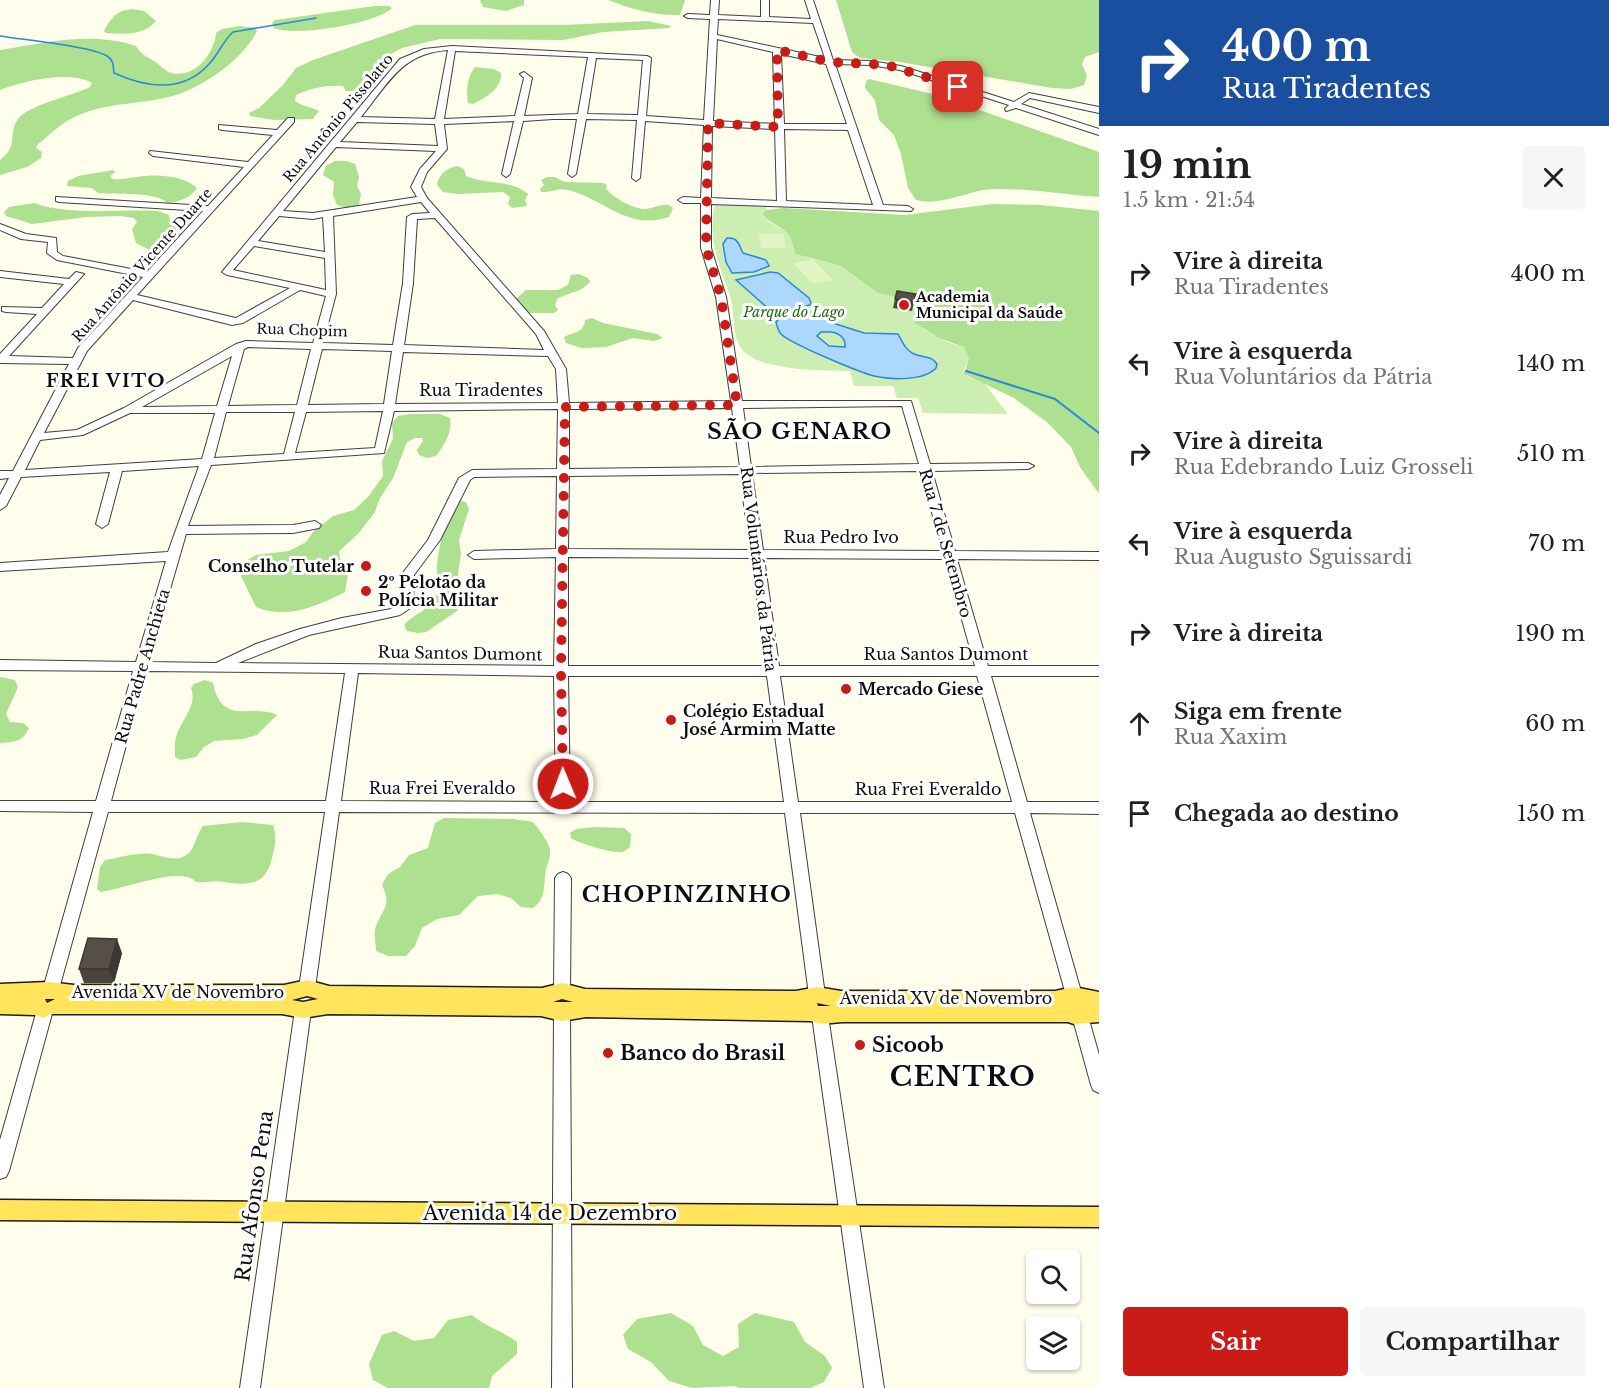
<!DOCTYPE html>
<html lang="pt">
<head>
<meta charset="utf-8">
<style>
	body { margin:0; font-family:"Libre Baskerville",serif; background:#f6f6f6; color:#202124; height:100vh; display:flex; flex-direction:column; font-size:22px; white-space:nowrap }
	* { box-sizing:border-box; margin:0 }
	p { font-size:20px; color:#757577 }
	.icon { flex:none; width:33px; height:33px; fill:none; stroke:currentColor; stroke-width:2; stroke-linecap:round; stroke-linejoin:round }
	.map { position:relative; flex:1; overflow:hidden }
	.drawer { display:flex; flex-direction:column; background:#fff; width:510px }
	.drawer>* { flex:none }
	.banner { background:#1a4fa0; color:#fff; overflow:hidden }
	.tools { position:absolute; left:1026px; top:1250px; display:grid; gap:12px }
	.tools a { display:grid; place-items:center; width:54px; height:54px; border-radius:6px; background:#fff; box-shadow:0 2px 4px #0004; font-size:30px }
	.pin { position:absolute; display:grid; place-items:center; width:51px; height:51px; color:#fff; margin:-26px; border-radius:12px; box-shadow:0 3px 9px #0006 }
	.me { position:absolute; width:66px; margin:-33px; rotate:359deg; stroke-linejoin:round; filter:drop-shadow(0 0 4px #0008) }
	.turn { display:flex; align-items:center; gap:21px; height:126px; padding:0 24px; font-size:27px }
	.turn .icon { width:78px; height:78px; stroke-width:2.5 }
	.turn b { display:block; font-size:42px; line-height:51px }
	.round { display:grid; place-items:center; flex:none; width:63px; height:63px; border-radius:6px; background:#f6f6f6 }
	.overview { display:flex; align-items:center; justify-content:space-between; height:102px; padding:0 24px }
	h1 { font-size:36px; font-weight:800; line-height:45px }
	.primary-button { display:flex; gap:12px; margin-top:auto; padding:12px 24px }
	.primary-button a { flex:1; height:69px; border-radius:6px; background:#ca1c17; color:#fff; font-size:24px; font-weight:800; line-height:69px; text-align:center }
	.primary-button a+a { background:#f6f6f6; color:#202124 }
	ul { padding:0; list-style:none }
	li { display:flex; align-items:center; gap:18px; height:90px; padding:0 24px }
	li div { flex:1 }
	li b { display:block; font-size:22px }
	li em { font-style:normal }
	main { display:flex; flex:1; min-height:0 }
	.map>svg:first-child { display:block }
	.green { fill:#cceeb2 }
	.forest { fill:#ade08f }
	.pitch { fill:#e0f4c4 }
	.water { fill:#abd8fc; stroke:#2a87db; stroke-width:1.5; fill-rule:evenodd }
	.lines { fill:none; stroke-linecap:round; stroke-linejoin:round }
	.stream-far1 { stroke:#2a87db; stroke-width:1.5 }
	.stream { stroke:#2a87db; stroke-width:2 }
	.minor-casing { stroke:#404040; stroke-width:2 }
	.major-casing { stroke:#1e1e1e; stroke-width:3 }
	.minor { fill:#fff; fill-rule:evenodd }
	.major { fill:#ffe45c; fill-rule:evenodd }
	.wall { fill:#4a443e }
	.shaded-wall { fill:#3c3732 }
	.building { fill:#564f48; stroke:#3c3732; stroke-width:1.5 }
	.route { stroke:#ca1c17; stroke-width:10; stroke-dasharray:0 18 }
	.poi-dot { fill:#ca1c17; stroke:#fff; stroke-width:2 }
	.labels { text-anchor:middle; stroke-width:6; stroke-linejoin:round; paint-order:stroke }
	.far-street-label { font-size:14px; fill:#0d0d0d; stroke:#fff }
	.far-poi-label { font-size:14px; font-weight:bold; fill:#0d0d0d; stroke:#fff; text-anchor:start }
	.far-park-label { font-size:14px; font-style:italic; fill:#226b17; stroke:#fff }
	.street-label { font-size:16px; fill:#0d0d0d; stroke:#fff }
	.poi-label { font-size:16px; font-weight:bold; fill:#0d0d0d; stroke:#fff; text-anchor:start }
	.far-district-label { font-size:18px; font-weight:bold; letter-spacing:1.5px; fill:#0d0d0d; stroke:#fff }
	.near-poi-label { font-size:20px; font-weight:bold; fill:#0d0d0d; stroke:#fff; text-anchor:start }
	.near-street-label { font-size:20px; fill:#0d0d0d; stroke:#fff }
	.district-label { font-size:22px; font-weight:bold; letter-spacing:1.5px; fill:#0d0d0d; stroke:#fff }
	.near-district-label { font-size:27px; font-weight:bold; letter-spacing:1.5px; fill:#0d0d0d; stroke:#fff }
</style>
</head>
<body>
<main>
<div class="map">
<svg width="1099" height="1388" viewBox="0 0 1099 1388">
	<rect width="100%" height="100%" fill="#fffdec"/>
	<path class="green" d="M715 205 766 206 767 210 762 213C769 230 793 224 793 249L805 257 841 266 856 277 918 304 922 328 947 342 964 347 969 359 964 370 968 377 984 383 1008 414 923 413 918 398H897L893 386H854L850 371C825 370 748 372 738 343 732 327 735 309 729 293 719 265 707 235 715 205Z"/>
	<g class="forest">
		<path d="M480 0H524V5L506 11 483 7Z"/>
		<path d="M608 0H685L680 15C656 16 631 9 608 0Z"/>
		<path d="M836 0H1099V52L1085 57 1082 64 1087 76 1084 85 1071 89 1052 88 900 62 860 58 852 52Z"/>
		<path d="M375 6H389L392 8C376 24 294 37 274 28L272 23 275 20Z"/>
		<path d="M132 9 144 11 156 21C143 36 124 34 106 33L104 31C112 17 116 11 132 9Z"/>
		<path d="M648 21 671 26 669 28 603 32 563 40 440 39 402 48 389 55 355 91H346L343 86C327 85 311 88 296 95L295 101C303 107 311 106 319 111L313 119 275 120 250 116 249 113 259 108 283 85 296 68 313 60 415 25H564Z"/>
		<path d="M240 26 255 28 257 31C245 57 206 85 179 94 146 105 112 101 79 115 62 122 52 133 38 144L36 148 42 152 41 158 27 167 0 175V160C20 145 7 134 18 119 30 104 72 96 90 87L92 83C70 70 23 81 0 90V50C45 43 91 31 136 46 141 55 148 57 157 63 160 65 164 70 168 72 193 81 214 55 216 33L222 29Z"/>
		<path d="M475 67 494 69 501 73C502 89 486 97 473 104L468 103C466 91 467 77 475 67Z"/>
		<path d="M869 79 937 95 1099 152V197C1064 195 1028 188 993 189 968 190 940 207 916 200L908 188 901 154 894 135 879 120 875 100 865 88 866 81Z"/>
		<path d="M335 161H347L355 164 359 177 357 186 361 194 359 205C352 209 344 208 337 205L333 195 334 182 323 175 326 166Z"/>
		<path d="M457 166 464 169 466 176C486 185 511 179 528 194L525 200 527 206 512 208 508 204 510 197 503 192 458 194 443 192 437 185C440 173 445 169 457 166Z"/>
		<path d="M113 170 115 172 110 176 113 179C122 180 128 178 137 177 155 174 183 175 197 188 191 198 178 202 167 203 157 191 115 195 98 193L92 188 67 186 68 181 78 176Z"/>
		<path d="M547 177H555L564 182 603 183 607 185 606 188C611 197 634 209 644 209 653 209 660 204 669 205L673 208 669 217C627 231 603 198 568 190 558 187 551 193 541 192L540 189 544 185 541 180Z"/>
		<path d="M34 203C69 216 119 209 158 211L169 215 170 220 188 224 190 228C180 237 169 253 154 251 148 250 141 245 136 243L132 229 137 222 134 218 121 216 86 217 32 224 6 216 4 212 9 207Z"/>
		<path d="M993 204 1040 205 1099 211V494L1080 467 1071 447 1048 423 1014 398 964 374 969 359 964 347 939 338 915 323 914 316 919 308 918 304 912 300 878 293 841 266 796 254C791 246 794 239 786 232 779 225 766 222 762 213L767 210 783 208 905 215Z"/>
		<path d="M579 274 588 278 590 282 582 289 558 298 555 305 558 310 554 313H528L516 299 526 290H558L568 285 571 275Z"/>
		<path d="M592 318 603 323 657 334 663 338 654 341 633 338 606 347 582 348 566 343 564 337C574 332 584 333 585 320Z"/>
		<path d="M410 414H440L450 418C453 431 444 446 436 456L427 458 419 455 417 450 423 441 422 438H415L407 442 393 478 379 500 375 512 358 534 339 551 340 559 349 567 345 592C318 606 286 620 256 607L241 576 244 562 256 555 289 551 306 542 313 532 333 516 354 510 368 497 383 476 382 461 393 439 392 423 398 416Z"/>
		<path d="M461 501 466 502 469 509 459 540 461 554 458 573 461 597 457 611 426 632 418 633 407 631 404 625C413 614 433 609 437 594 439 585 436 575 437 566 439 547 445 513 461 501Z"/>
		<path d="M0 677 15 680 18 687 6 714 10 722 23 723 29 728C23 742 14 742 0 743Z"/>
		<path d="M205 680 213 683C222 727 250 703 277 715L257 735 243 739 214 741 204 747 196 757 181 760 175 757C175 751 174 743 176 738 180 720 198 707 191 688L194 684Z"/>
		<path d="M444 818 513 819 533 822C539 829 545 838 549 846 552 854 548 862 546 869 543 885 547 898 533 908L521 907 511 898 497 894 478 896 459 915 437 919 422 928 415 946 406 956H388L376 951C376 944 373 933 376 926 383 908 392 906 382 885L388 874 400 867 409 855 428 848 435 823Z"/>
		<path d="M242 822 273 825C277 838 275 846 272 858 266 885 249 886 225 882 216 880 206 883 196 882 182 865 121 890 101 892L97 889 100 867 105 860C120 858 137 852 152 854 163 856 177 863 188 854 195 848 196 835 203 826Z"/>
		<path d="M596 827 624 828 631 834 630 847C627 849 625 851 622 852 614 854 578 843 571 838L570 833 576 829Z"/>
		<path d="M671 1313 693 1326 703 1345 723 1356 739 1347 738 1324 755 1313 794 1322 805 1342 825 1356 832 1368 824 1382 810 1388H740L734 1386 692 1388 669 1381 651 1362 628 1349 623 1335 637 1319Z"/>
		<path d="M472 1315C486 1327 503 1331 517 1342V1354L492 1376 489 1388H388L373 1380 369 1364 382 1335 394 1331 414 1341 434 1338 448 1320Z"/>
	</g>
	<g class="pitch">
		<path d="M759 234H783L786 248H761Z"/>
		<path d="M813 259 833 280 813 284 793 263Z"/>
	</g>
	<g class="water">
		<path d="M727 238C739 237 739 246 743 253L766 260 769 266 754 272 732 273 726 262 723 244Z"/>
		<path d="M770 272 778 273 809 298 811 303 810 305 791 311 770 310 736 280Z"/>
		<path d="M811 312 836 324 864 333 898 334C902 341 905 350 914 354 923 358 931 355 937 364L936 368C924 381 891 380 874 376 859 372 791 344 781 334 778 331 777 326 776 322L781 317ZM831 332C839 333 846 338 845 347L829 346 817 336 821 332Z"/>
	</g>
	<g class="lines">
		<path class="stream-far1" d="M0 36C23 40 91 46 107 56 114 60 113 66 114 73 147 88 184 93 210 63 219 53 223 41 233 32L316 18"/>
		<path class="stream" d="M966 371 1055 399 1099 433"/>
		<defs>
			<g id="minor">
				<path d="M711 0H719L718 15 761 17V0H769V17L811 19 805 0H813L833 60 871 61 901 66 1014 102 1029 93 1099 107V113L1030 98 1021 104 1099 129V135L1016 108 1006 111 1005 109 1009 105 900 70 871 65 835 64 883 205 908 206 913 209 911 211 711 204V248L726 297 742 401H911L930 464 1028 463 1034 466 1028 469 932 471 955 551 1099 552V560L957 559 988 666H1099V676H991L1027 802H1099V814L1030 813 1082 995 1080 1000 1074 1002 1068 1000 1066 995 1015 813H800L825 995 823 1000 817 1002 811 1000 809 995 785 813 339 812 315 988 313 993 307 995 301 993 299 988 325 812H108L59 989 57 994 51 996 45 994 43 989 93 812 0 811V801H96L133 671 0 670V660L136 662 166 561 0 571V563L168 552 199 466 122 471 108 524 102 528 96 524 110 472 21 477 6 506 0 510V495L9 478 0 479V471H13L69 364 0 363V354L37 314 6 312 2 311V307L42 308 64 284 0 277V271L69 279 76 272 84 274 9 356 73 358 78 348 143 277 57 260 47 253 48 242 21 239 0 230V224L26 234 56 238 57 252 63 256 147 272 203 211 59 202 56 201V197L208 206 244 167 153 156 149 153 150 151 248 162 273 135 222 130 219 129V125L277 130 288 118H294V122L137 295 236 318 290 288 227 275 222 272 400 59 424 49 452 46 647 56 651 58 646 116 704 120 710 19 688 18 684 16 688 14 710 15ZM718 19 813 23 825 58 717 35ZM717 39 773 52 775 124 713 121ZM448 50 435 119 361 117C388 84 401 53 448 50ZM455 51 588 57 578 114 524 116 532 78 524 72 520 74 524 78 515 116 444 119ZM781 54 826 64 847 124H784ZM596 58 643 60 638 115 587 114ZM553 119H577L568 174 572 177 576 174 586 119 637 120 632 178 636 181 640 178 645 121 704 125 701 198 683 197 678 200 683 203H701V248L716 297 731 401 569 403 566 369 544 331 427 198 421 187 427 172 447 149 444 124 514 121 502 174 506 177 510 174 523 121ZM357 122 435 124 438 146 340 142ZM712 126 775 129 777 201 711 198ZM784 129 848 130 873 205 786 201ZM336 147 436 151 420 169 411 187 417 197 313 213 283 211ZM421 202 430 213 412 214 407 217 403 283 393 345 323 343 336 294 333 216ZM279 216 313 219 323 217 325 252 258 241ZM435 218 536 334 544 350 404 345 413 283 417 219ZM254 246 325 258 326 290 233 270ZM300 290 326 296 313 343 246 341 236 344 124 408 77 430 44 433 87 351 133 300 232 325 243 323ZM248 347 311 349 297 405 228 406 244 349ZM322 349 392 351 384 404 308 405ZM403 352 548 356 556 369 558 403 395 404ZM232 356 217 406 142 407ZM902 406 919 464 751 467 743 408ZM732 408 740 467 569 469V409ZM558 409 557 469 472 470 459 478 428 540 402 574 401 598 399 603 391 609 342 618 300 629 256 644 216 663 149 662 186 534 293 533 319 528 321 525 315 521 293 525 188 526 211 465 384 453 394 411ZM383 411 375 448 295 453 306 412ZM226 412H295L284 454 214 458ZM130 413H215L202 459 25 470 40 440 83 435ZM920 471 943 551 763 550 752 473ZM740 474 750 550 568 549 569 476ZM557 476 556 549 474 551 468 555 474 559 556 557 554 666 238 663 309 635 400 615 409 609 413 602 414 575 440 540 470 480 474 477ZM568 557 752 558 766 666H568ZM764 558 945 559 975 666H779ZM146 671 345 673 326 801H111ZM358 673 554 676 556 802 341 801ZM568 676H767L784 802H570ZM780 676H977L1012 802H798Z"/>
				<path d="M563 872 568 874 571 878 570 991 568 996 562 998 556 996 554 991 555 878 558 874Z"/>
				<path d="M45 1003 51 1005 53 1010 9 1171 6 1177 0 1179V1140L37 1010 39 1005Z"/>
				<path d="M303 1003 309 1005 311 1010 260 1388H240L295 1010 297 1005Z"/>
				<path d="M562 1005 568 1007 570 1012 572 1388H552L554 1012 556 1007Z"/>
				<path d="M820 1009 826 1011 828 1016 884 1388H864L812 1016 814 1011Z"/>
				<path d="M1080 1009 1086 1011 1088 1016 1099 1055V1093L1093 1090 1091 1085 1072 1016 1074 1011Z"/>
			</g>
			<g id="major">
				<path d="M307 980 329 986 542 988 562 983 585 989 796 991 817 987 841 991H1055L1074 987 1099 992V1022L1074 1024 1068 1022H842L821 1024 811 1021 586 1017 562 1021 541 1016 328 1014 303 1018 282 1014H51L43 1018 35 1015 0 1014V984L48 982 74 985H284ZM307 996 318 999 303 1002 292 1000ZM45 999H55L47 1003ZM562 999 573 1002H553ZM817 1003 831 1006H818Z"/>
				<path d="M0 1200 1099 1207V1227L0 1220Z"/>
			</g>
		</defs>
		<use href="#minor" class="minor-casing"/>
		<use href="#major" class="major-casing"/>
		<use href="#minor" class="minor"/>
		<use href="#major" class="major"/>
	</g>
	<g class="wall">
		<path d="M916 294 912 311 893 308 895 299Z"/>
		<path d="M122 953 114 983H84L79 969Z"/>
	</g>
	<path class="shaded-wall" d="M117 939 122 953 114 983 109 969Z"/>
	<g class="building">
		<path d="M897 291 916 294 914 302 895 299Z"/>
		<path d="M88 938 117 939 109 969H79Z"/>
	</g>
	<g class="lines">
		<path class="route" d="M563 784 561 671 565 407 737 405 721 297 706 248 708 123 778 127 777 50 830 62 887 65 958 87"/>
	</g>
	<g class="poi-dot">
		<circle cx="904" cy="305" r="6"/>
		<circle cx="366" cy="566" r="6"/>
		<circle cx="366" cy="591" r="6"/>
		<circle cx="846" cy="689" r="6"/>
		<circle cx="671" cy="720" r="6"/>
		<circle cx="860" cy="1045" r="6"/>
		<circle cx="608" cy="1053" r="6"/>
	</g>
	<g class="labels">
		<g class="far-street-label">
			<text transform="translate(338 118) rotate(-50)" y="5">Rua Antônio Pissolatto</text>
			<text transform="translate(142 265) rotate(-48)" y="5">Rua Antônio Vicente Duarte</text>
			<text transform="translate(302 330) rotate(2)" y="5">Rua Chopim</text>
		</g>
		<g class="far-poi-label">
			<text x="916" y="302">Academia<tspan x="916" dy="16">Municipal da Saúde</tspan></text>
		</g>
		<g class="far-park-label">
			<text x="794" y="317">Parque do Lago</text>
		</g>
		<g class="street-label">
			<text x="481" y="396">Rua Tiradentes</text>
			<text x="841" y="543">Rua Pedro Ivo</text>
			<text transform="translate(946 543) rotate(74)" y="6">Rua 7 de Setembro</text>
			<text transform="translate(759 569) rotate(83)" y="6">Rua Voluntários da Pátria</text>
			<text transform="translate(460 653) rotate(1)" y="6">Rua Santos Dumont</text>
			<text x="946" y="660">Rua Santos Dumont</text>
			<text transform="translate(142 666) rotate(-74)" y="6">Rua Padre Anchieta</text>
			<text x="442" y="794">Rua Frei Everaldo</text>
			<text x="928" y="795">Rua Frei Everaldo</text>
			<text x="178" y="998">Avenida XV de Novembro</text>
			<text x="946" y="1004">Avenida XV de Novembro</text>
		</g>
		<g class="poi-label">
			<text x="354" y="572" text-anchor="end">Conselho Tutelar</text>
			<text x="378" y="588">2º Pelotão da<tspan x="378" dy="18">Polícia Militar</tspan></text>
			<text x="858" y="695">Mercado Giese</text>
			<text x="683" y="717">Colégio Estadual<tspan x="683" dy="18">José Armim Matte</tspan></text>
		</g>
		<g class="far-district-label">
			<text x="106" y="387">FREI VITO</text>
		</g>
		<g class="near-poi-label">
			<text x="872" y="1052">Sicoob</text>
			<text x="620" y="1060">Banco do Brasil</text>
		</g>
		<g class="near-street-label">
			<text transform="translate(254 1196) rotate(-82)" y="7">Rua Afonso Pena</text>
			<text x="550" y="1220">Avenida 14 de Dezembro</text>
		</g>
		<g class="district-label">
			<text x="800" y="439">SÃO GENARO</text>
			<text x="687" y="902">CHOPINZINHO</text>
		</g>
		<g class="near-district-label">
			<text x="963" y="1086">CENTRO</text>
		</g>
	</g>
</svg>
<div class="tools">
<a><svg class="icon" aria-label="search" viewBox="0 0 24 24"><circle cx="10" cy="10" r="6"/><path d="M15 15l6 6"/></svg></a>
<a><svg class="icon" aria-label="layers" viewBox="0 0 24 24"><path d="M12 4l9 5-9 5-9-5zM3 14l9 5 9-5"/></svg></a>
</div>
<div class="pin" style="left:958px;top:87px;background:#d93025"><svg class="icon" aria-label="arrive" viewBox="0 0 24 24"><path d="M6 21V4h12l-3 4 3 4H6"/></svg></div>
<svg class="me" style="left:563px;top:784px" viewBox="-20 -20 40 40"><circle r="17" fill="#ca1c17" stroke="#fff" stroke-width="3"/><path d="M0-11L8 9 0 5-8 9z" fill="#fff"/></svg>
</div>
<section class="drawer">
<div class="banner">
<div class="turn"><svg class="icon" aria-label="right" viewBox="0 0 24 24"><path d="M7 20v-9h11M14 6l5 5-5 5"/></svg><div><b>400 m</b>Rua Tiradentes</div></div>
</div>
<div class="overview"><div><h1>19 min</h1><p>1.5 km · 21:54</p></div><a class="round"><svg class="icon" aria-label="close" viewBox="0 0 24 24"><path d="M6 6l12 12M18 6L6 18"/></svg></a></div>
<ul>
<li><svg class="icon" aria-label="right" viewBox="0 0 24 24"><path d="M7 20v-9h11M14 6l5 5-5 5"/></svg><div><b>Vire à direita</b><p>Rua Tiradentes</p></div><em>400 m</em></li>
<li><svg class="icon" aria-label="left" viewBox="0 0 24 24"><path d="M17 20v-9H6M10 6l-5 5 5 5"/></svg><div><b>Vire à esquerda</b><p>Rua Voluntários da Pátria</p></div><em>140 m</em></li>
<li><svg class="icon" aria-label="right" viewBox="0 0 24 24"><path d="M7 20v-9h11M14 6l5 5-5 5"/></svg><div><b>Vire à direita</b><p>Rua Edebrando Luiz Grosseli</p></div><em>510 m</em></li>
<li><svg class="icon" aria-label="left" viewBox="0 0 24 24"><path d="M17 20v-9H6M10 6l-5 5 5 5"/></svg><div><b>Vire à esquerda</b><p>Rua Augusto Sguissardi</p></div><em>70 m</em></li>
<li><svg class="icon" aria-label="right" viewBox="0 0 24 24"><path d="M7 20v-9h11M14 6l5 5-5 5"/></svg><div><b>Vire à direita</b></div><em>190 m</em></li>
<li><svg class="icon" aria-label="ahead" viewBox="0 0 24 24"><path d="M12 20V5M6 11l6-6 6 6"/></svg><div><b>Siga em frente</b><p>Rua Xaxim</p></div><em>60 m</em></li>
<li><svg class="icon" aria-label="arrive" viewBox="0 0 24 24"><path d="M6 21V4h12l-3 4 3 4H6"/></svg><div><b>Chegada ao destino</b></div><em>150 m</em></li>
</ul>
<div class="primary-button"><a>Sair</a><a>Compartilhar</a></div>
</section>
</main>
</body>
</html>
